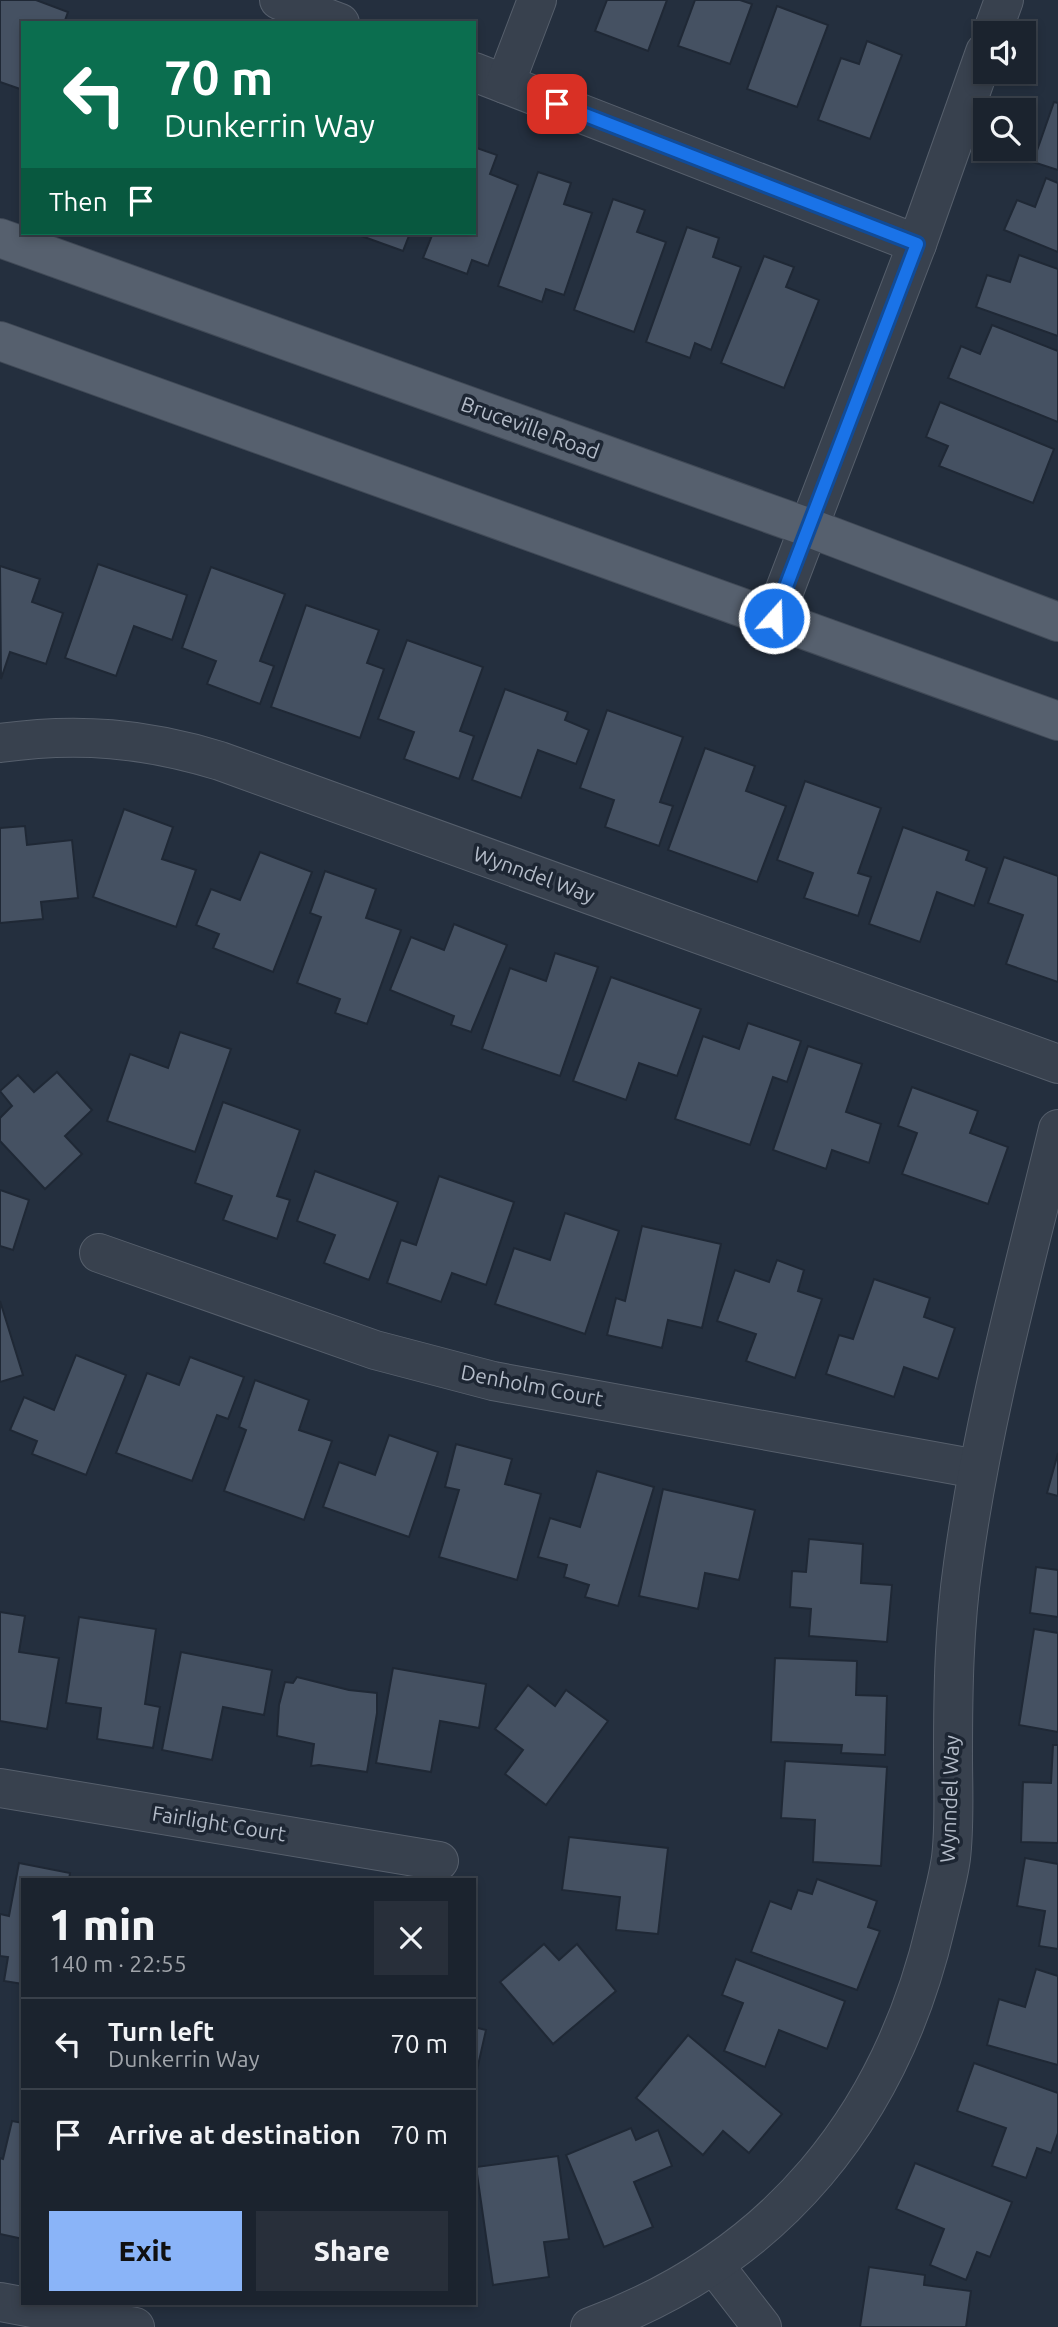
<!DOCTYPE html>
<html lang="en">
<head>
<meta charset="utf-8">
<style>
	body { margin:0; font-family:Ubuntu,sans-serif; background:#282f3a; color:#f1f3f6; height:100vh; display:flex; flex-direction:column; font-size:26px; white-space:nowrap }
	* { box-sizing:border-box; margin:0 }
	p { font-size:23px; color:#a0a4aa }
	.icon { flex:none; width:38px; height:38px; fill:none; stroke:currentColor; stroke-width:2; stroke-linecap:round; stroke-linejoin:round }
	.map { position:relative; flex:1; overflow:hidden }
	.sheet { position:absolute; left:21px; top:1878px; width:455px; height:427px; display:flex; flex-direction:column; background:#1b232e; border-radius:0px; box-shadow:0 4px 10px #0003,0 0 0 2px #39404a }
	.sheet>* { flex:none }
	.hud { position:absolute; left:21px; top:21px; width:455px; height:214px; border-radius:0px; box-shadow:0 4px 10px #0003,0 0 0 2px #39404a; background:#0b6e4f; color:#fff; overflow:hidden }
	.controls { position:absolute; left:973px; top:21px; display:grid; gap:14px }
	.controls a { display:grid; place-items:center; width:63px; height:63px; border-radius:0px; background:#1b232e; box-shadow:0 4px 10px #0003,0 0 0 2px #39404a; font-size:35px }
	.pin { position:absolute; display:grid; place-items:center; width:60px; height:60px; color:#fff; margin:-30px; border-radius:14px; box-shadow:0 4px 10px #0006 }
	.me { position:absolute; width:77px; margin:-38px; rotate:20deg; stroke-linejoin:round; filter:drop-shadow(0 0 5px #0008) }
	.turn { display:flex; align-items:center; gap:24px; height:147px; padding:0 28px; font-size:32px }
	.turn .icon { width:91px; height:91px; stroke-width:2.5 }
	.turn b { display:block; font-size:49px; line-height:60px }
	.then { display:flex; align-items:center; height:66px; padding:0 28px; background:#0003; gap:14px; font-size:26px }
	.round { display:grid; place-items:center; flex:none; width:74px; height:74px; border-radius:0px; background:#282f3a }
	.overview { display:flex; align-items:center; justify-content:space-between; height:119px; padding:0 28px }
	h1 { font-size:42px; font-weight:800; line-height:52px }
	.button { display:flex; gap:14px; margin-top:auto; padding:14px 28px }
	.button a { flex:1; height:80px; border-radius:0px; background:#8ab4f8; color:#111; font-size:28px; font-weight:800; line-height:80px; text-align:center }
	.button a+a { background:#282f3a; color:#f1f3f6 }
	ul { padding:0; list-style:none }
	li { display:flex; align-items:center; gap:21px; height:91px; padding:0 28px; border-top:2px solid #39404a }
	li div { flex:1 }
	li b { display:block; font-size:26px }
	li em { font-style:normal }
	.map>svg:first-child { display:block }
	.building { fill:#455162; stroke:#1f2835; stroke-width:2 }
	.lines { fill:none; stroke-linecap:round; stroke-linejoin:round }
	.minor-casing { stroke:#565f6c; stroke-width:40 }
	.major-casing { stroke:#414a57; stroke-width:40 }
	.minor { stroke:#38414e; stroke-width:38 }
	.major { stroke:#56606e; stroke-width:38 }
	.route-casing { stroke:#114b97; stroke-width:18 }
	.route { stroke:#1a73e8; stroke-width:12 }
	.labels { text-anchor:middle; stroke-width:7; stroke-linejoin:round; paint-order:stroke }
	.street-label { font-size:21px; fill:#b4bcc9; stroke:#1d2633 }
</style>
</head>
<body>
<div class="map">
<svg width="1058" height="2327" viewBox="0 0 1058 2327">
	<rect width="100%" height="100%" fill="#242f3e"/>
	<g class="building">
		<path d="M0 0H36L68 12 64 23H23V90L0 82Z"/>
		<path d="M607 0H667L648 51 595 31Z"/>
		<path d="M695 0H740L752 4 730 64 678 46Z"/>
		<path d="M777 6 828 25 797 107 747 89Z"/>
		<path d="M867 41 902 55 870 139 818 120 841 58 859 64Z"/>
		<path d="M1054 102 1058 103V170L1033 162Z"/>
		<path d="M474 147 497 155 490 174 518 185 488 266 472 260 467 274 423 258 433 233H474Z"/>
		<path d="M538 172 571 183 564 204 592 213 564 295 546 289 542 302 498 286Z"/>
		<path d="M1046 178 1058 183V252L1004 230 1017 200 1035 207Z"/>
		<path d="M613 199 645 210 637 232 666 242 634 332 574 310Z"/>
		<path d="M687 227 719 238 713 257 741 267 711 350 695 343 690 358 646 342Z"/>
		<path d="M353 233H410L403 251Z"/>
		<path d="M1019 255 1058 269V336L976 307 987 275 1010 282Z"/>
		<path d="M764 256 794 267 786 287 819 300 784 388 721 363Z"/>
		<path d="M992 325 1058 351V422L948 378 961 346 980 354Z"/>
		<path d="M940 402 1054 449 1033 503 939 466 948 446 926 437Z"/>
		<path d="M98 564 187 595 172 640 134 626 116 676 65 658Z"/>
		<path d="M0 566 40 579 32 602 63 613 46 664 10 652 1 679Z"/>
		<path d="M211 567 285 594 260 661 274 666 260 704 207 684 216 661 182 648Z"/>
		<path d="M306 605 379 630 367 663 384 669 360 738 271 707Z"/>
		<path d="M407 640 483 667 460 731 474 736 459 779 404 759 414 732 378 719Z"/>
		<path d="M505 689 568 712 565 720 589 730 576 764 538 750 521 798 472 780Z"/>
		<path d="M607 710 683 737 660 802 673 806 659 846 605 827 614 800 580 788Z"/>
		<path d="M705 748 755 766 746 791 786 806 757 882 668 850Z"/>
		<path d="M805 781 881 808 858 873 871 877 858 916 804 898 813 873 777 860Z"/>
		<path d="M124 809 173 827 162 859 196 870 176 927 93 897Z"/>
		<path d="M25 826 27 845 72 840 78 898 41 902 43 919 0 923V828Z"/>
		<path d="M903 827 969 851 966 860 987 868 974 906 937 892 920 942 869 924Z"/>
		<path d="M260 852 312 872 273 972 213 948 219 934 196 925 211 889 240 900Z"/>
		<path d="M1004 857 1058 876V982L1006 964 1023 915 988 903Z"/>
		<path d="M325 871 376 889 366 918 401 930 367 1024 335 1013 340 999 297 983 321 917 310 913Z"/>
		<path d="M454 924 507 945 471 1032 451 1025 454 1016 390 990 411 937 444 950Z"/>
		<path d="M555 953 598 967 560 1076 482 1049 510 968 546 981Z"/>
		<path d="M611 977 701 1009 677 1076 639 1063 626 1100 573 1081Z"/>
		<path d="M748 1023 801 1041 787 1082 773 1077 750 1145 675 1119 703 1036 739 1049Z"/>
		<path d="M180 1032 231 1049 195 1152 107 1121 130 1054 168 1068Z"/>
		<path d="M808 1046 862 1064 846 1112 881 1124 869 1163 832 1150 826 1169 773 1150Z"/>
		<path d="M57 1072 92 1110 65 1136 82 1154 45 1189 0 1141V1118L12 1106 0 1091 18 1075 34 1092Z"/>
		<path d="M912 1087 978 1111 970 1133 1008 1147 988 1204 902 1174 917 1133 898 1126Z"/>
		<path d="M223 1102 300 1130 277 1196 290 1200 277 1239 223 1220 232 1196 195 1183Z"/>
		<path d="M315 1171 398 1202 369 1280 324 1263 335 1235 297 1221Z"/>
		<path d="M439 1176 514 1202 486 1285 452 1273 441 1302 387 1283 401 1240 416 1245Z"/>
		<path d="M0 1190 29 1200 13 1250 0 1246Z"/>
		<path d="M565 1213 619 1231 585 1334 495 1304 514 1248 550 1260Z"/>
		<path d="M642 1226 721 1244 702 1328 668 1320 662 1348 607 1335 616 1298 625 1301Z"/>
		<path d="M777 1260 804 1270 798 1291 822 1299 795 1378 746 1361 756 1334 717 1321 735 1270 769 1282Z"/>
		<path d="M874 1279 930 1298 924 1317 955 1328 938 1379 904 1367 894 1397 826 1374 839 1335 853 1339Z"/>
		<path d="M0 1301 23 1375 0 1382Z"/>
		<path d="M76 1355 126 1375 86 1475 32 1454 37 1441 10 1430 24 1397 54 1410Z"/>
		<path d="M190 1357 244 1377 228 1419 217 1415 192 1481 116 1453 147 1373 179 1385Z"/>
		<path d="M255 1380 309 1400 299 1430 332 1441 304 1520 224 1491 246 1430 239 1427Z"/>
		<path d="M389 1435 438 1452 409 1537 323 1507 339 1462 375 1475Z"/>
		<path d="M456 1444 512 1459 505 1484 541 1494 517 1580 439 1557 459 1490 445 1487Z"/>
		<path d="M1058 1453V1496L1047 1493Z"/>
		<path d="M597 1471 654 1487 618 1606 585 1597 589 1585 564 1577 567 1565 538 1557 550 1518 580 1527Z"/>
		<path d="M663 1489 755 1510 739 1580 705 1573 698 1609 639 1596Z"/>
		<path d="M809 1539 863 1544 861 1583 892 1585 887 1642 809 1636 811 1609 790 1607 792 1571 806 1572Z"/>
		<path d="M1036 1567 1058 1570V1617L1030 1613Z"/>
		<path d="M0 1612 25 1616 19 1652 59 1658 47 1729 0 1721Z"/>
		<path d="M79 1617 156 1629 145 1704 160 1707 153 1748 97 1739 101 1708 66 1703Z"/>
		<path d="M1034 1629 1058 1633V1732L1019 1725Z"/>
		<path d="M181 1652 272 1670 264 1715 223 1707 212 1760 162 1750Z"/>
		<path d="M775 1658 857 1661 856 1695 887 1696 885 1755 841 1753 842 1745 771 1742Z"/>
		<path d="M393 1668 486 1684 479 1728 440 1721 431 1772 376 1763Z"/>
		<path d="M297 1677 349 1690 377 1693V1713L367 1772 319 1765 311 1766 314 1744 277 1736 279 1705 285 1682 293 1683Z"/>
		<path d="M528 1685 555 1706 566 1690 608 1721 546 1805 505 1774 523 1750 495 1729Z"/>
		<path d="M1053 1745H1058V1843L1021 1842 1023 1782 1051 1783Z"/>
		<path d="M785 1761 887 1767 881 1866 813 1862 815 1820 781 1818Z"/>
		<path d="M569 1837 668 1848 658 1934 616 1930 620 1897 562 1890Z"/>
		<path d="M1025 1858 1058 1864V1949L1039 1946 1045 1911 1017 1906Z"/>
		<path d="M19 1863 70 1873 69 1880H23V1984L4 1981 8 1957 0 1956V1914L9 1916Z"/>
		<path d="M817 1879 877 1901 868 1927 880 1931 857 1990 751 1952 770 1901 791 1909 798 1890 812 1894Z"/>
		<path d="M544 1944 559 1960 577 1944 616 1991 553 2044 500 1982Z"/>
		<path d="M736 1959 845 2001 827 2049 779 2030 765 2067 724 2051 743 2003 722 1995Z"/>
		<path d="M1036 1969 1058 1976V2065L987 2045 999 1999 1025 2007Z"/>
		<path d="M474 2027 486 2030 477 2070 474 2069Z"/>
		<path d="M688 2035 782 2114 749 2153 723 2131 703 2155 636 2098Z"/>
		<path d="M974 2063 1058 2093V2133L1051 2153 1037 2148 1026 2178 992 2166 1006 2128 957 2111Z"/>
		<path d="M12 2121 23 2123V2239L0 2234V2158L3 2159Z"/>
		<path d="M631 2128 636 2140 658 2130 672 2166 634 2182 653 2227 604 2247 566 2155Z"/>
		<path d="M558 2156 569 2239 544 2242 549 2277 493 2285 476 2167Z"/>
		<path d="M915 2163 1012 2202 990 2257 977 2252 966 2280 930 2265 944 2229 896 2209Z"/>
		<path d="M869 2267 925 2275 924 2285 971 2291 966 2327H860Z"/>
	</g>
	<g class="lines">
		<defs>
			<g id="minor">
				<path d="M279 0 340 23"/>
				<path d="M992 33 1004 0"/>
				<path d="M474 72 917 244"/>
				<path d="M505 84 537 0"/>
				<path d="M774 618 917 244 985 52"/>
				<path d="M0 743C78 732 145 738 220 761L1058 1064"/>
				<path d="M99 1253 375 1350 493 1381 977 1469"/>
				<path d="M0 1788 439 1861"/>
				<path d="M714 2265 762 2327"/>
				<path d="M0 2302 135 2327"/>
				<path d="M590 2327C777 2258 891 2117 936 1925 941 1903 948 1880 951 1858 955 1824 953 1789 953 1755 953 1691 954 1627 963 1564 983 1417 1023 1273 1058 1129"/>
			</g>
			<g id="major">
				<path d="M0 238 807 527 1058 622"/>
				<path d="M0 341 1058 721"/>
			</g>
		</defs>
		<use href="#minor" class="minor-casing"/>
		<use href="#major" class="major-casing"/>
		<use href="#minor" class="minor"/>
		<use href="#major" class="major"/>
	</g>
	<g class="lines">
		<defs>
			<path id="route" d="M557 104 917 244 774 618"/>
		</defs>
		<use href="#route" class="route-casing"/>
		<use href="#route" class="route"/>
	</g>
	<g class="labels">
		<g class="street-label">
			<text transform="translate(530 428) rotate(20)" y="7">Bruceville Road</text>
			<text transform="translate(534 875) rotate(20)" y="7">Wynndel Way</text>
			<text transform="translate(532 1386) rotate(11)" y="7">Denholm Court</text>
			<text transform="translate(950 1799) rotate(-88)" y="7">Wynndel Way</text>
			<text transform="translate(219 1824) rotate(9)" y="7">Fairlight Court</text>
		</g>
	</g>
</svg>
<div class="controls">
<a><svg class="icon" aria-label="sound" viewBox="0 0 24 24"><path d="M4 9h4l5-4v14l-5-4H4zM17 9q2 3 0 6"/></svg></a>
<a><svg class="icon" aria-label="search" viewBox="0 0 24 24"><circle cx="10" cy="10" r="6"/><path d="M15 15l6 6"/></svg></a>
</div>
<div class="pin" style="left:557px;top:104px;background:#d93025"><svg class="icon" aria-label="arrive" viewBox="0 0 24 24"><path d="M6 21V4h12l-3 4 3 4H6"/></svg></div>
<svg class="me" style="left:774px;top:618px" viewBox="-20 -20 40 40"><circle r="17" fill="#1a73e8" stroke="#fff" stroke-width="3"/><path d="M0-11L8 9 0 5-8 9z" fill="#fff"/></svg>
<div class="hud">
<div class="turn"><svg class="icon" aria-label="left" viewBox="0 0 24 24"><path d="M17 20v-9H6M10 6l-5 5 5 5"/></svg><div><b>70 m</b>Dunkerrin Way</div></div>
<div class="then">Then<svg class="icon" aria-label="arrive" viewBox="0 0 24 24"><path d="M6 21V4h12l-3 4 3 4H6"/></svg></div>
</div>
<section class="sheet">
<div class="overview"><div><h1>1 min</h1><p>140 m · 22:55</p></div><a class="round"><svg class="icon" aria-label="close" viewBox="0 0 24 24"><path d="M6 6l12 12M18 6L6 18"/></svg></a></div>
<ul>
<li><svg class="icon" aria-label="left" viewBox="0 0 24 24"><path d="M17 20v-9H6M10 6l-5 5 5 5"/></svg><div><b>Turn left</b><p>Dunkerrin Way</p></div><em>70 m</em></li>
<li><svg class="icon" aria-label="arrive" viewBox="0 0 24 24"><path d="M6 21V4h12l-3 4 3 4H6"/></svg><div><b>Arrive at destination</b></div><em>70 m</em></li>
</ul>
<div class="button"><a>Exit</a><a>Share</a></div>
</section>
</div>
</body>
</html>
